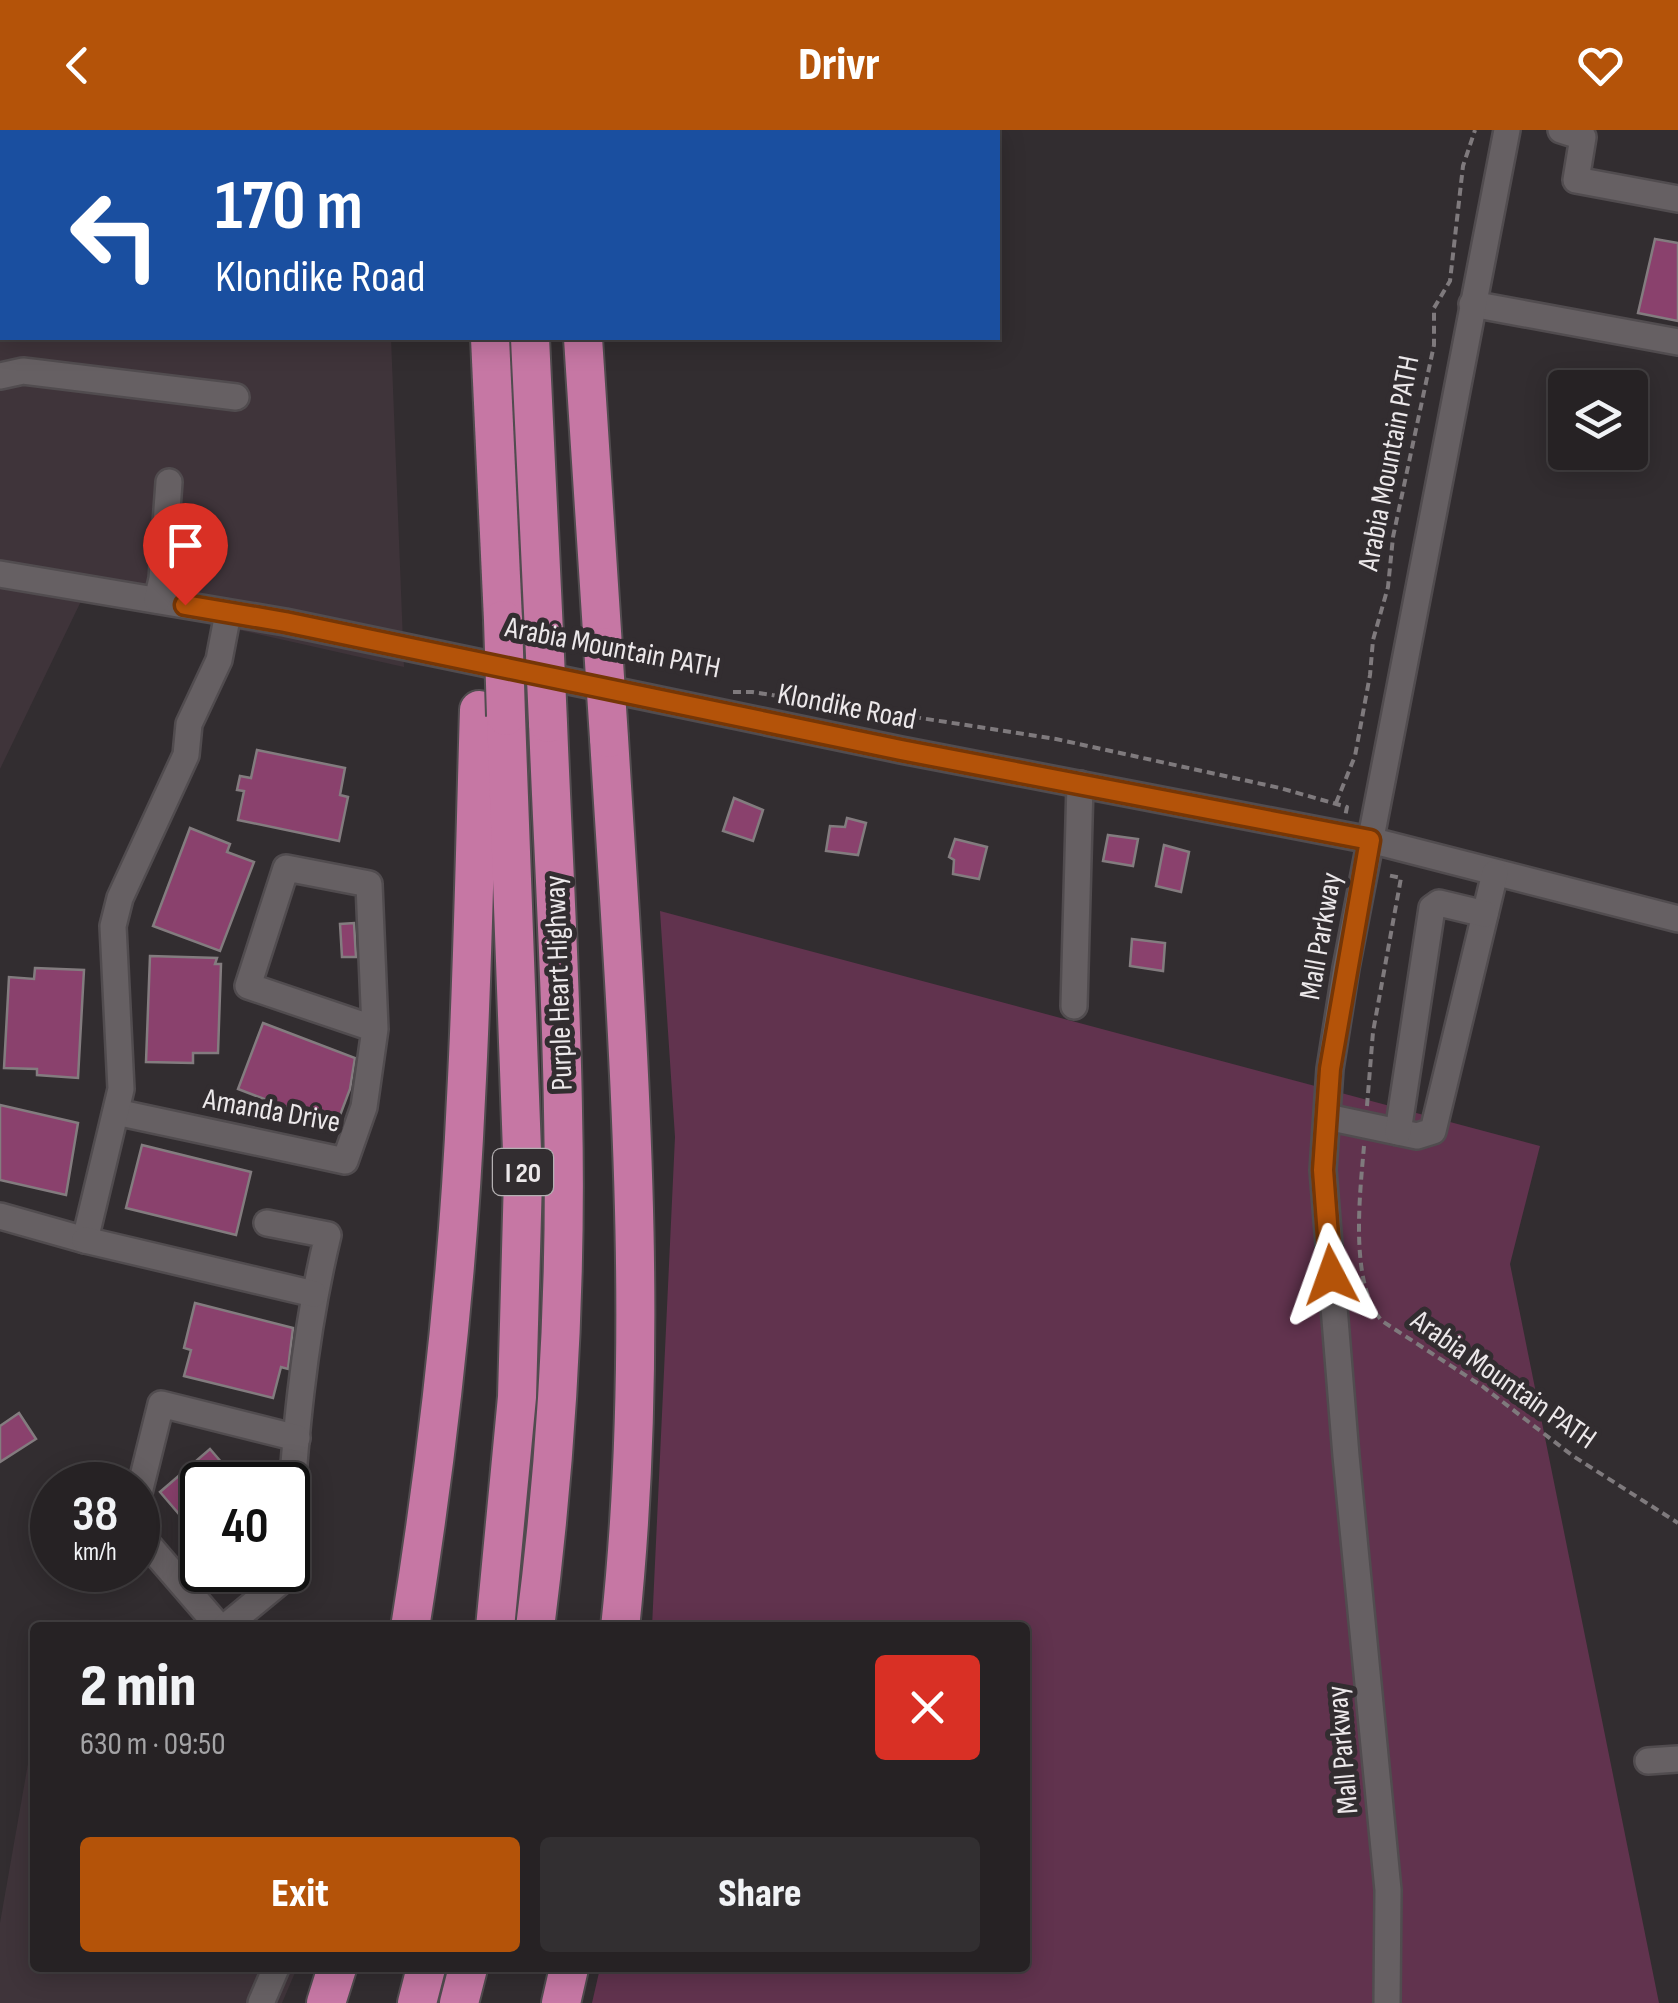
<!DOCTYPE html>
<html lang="en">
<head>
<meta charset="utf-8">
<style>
	body { margin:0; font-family:"Sofia Sans Condensed",sans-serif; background:#322f31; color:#f1f3f6; height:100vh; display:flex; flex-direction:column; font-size:38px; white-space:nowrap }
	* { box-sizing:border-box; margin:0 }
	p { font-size:32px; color:#a4a4a6 }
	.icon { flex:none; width:55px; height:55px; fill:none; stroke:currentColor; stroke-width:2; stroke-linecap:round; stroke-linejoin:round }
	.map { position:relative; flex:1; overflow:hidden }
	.sheet { position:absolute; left:30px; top:1492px; width:1000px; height:350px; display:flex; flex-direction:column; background:#262224; border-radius:10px; box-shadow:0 5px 25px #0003,0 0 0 2px #423f41 }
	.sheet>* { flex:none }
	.hud { position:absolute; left:0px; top:0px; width:1000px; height:210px; box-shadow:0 5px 25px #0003,0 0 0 2px #423f41; background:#1a4fa0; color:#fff; overflow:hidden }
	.tools { position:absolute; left:1548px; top:240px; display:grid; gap:20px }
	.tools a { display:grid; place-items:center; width:100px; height:100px; border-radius:10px; background:#262224; box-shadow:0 5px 25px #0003,0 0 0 2px #423f41; font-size:50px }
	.speed { position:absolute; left:30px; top:1332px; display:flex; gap:20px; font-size:50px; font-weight:700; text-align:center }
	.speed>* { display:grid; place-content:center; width:130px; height:130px; border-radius:50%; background:#262224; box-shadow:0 5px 25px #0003,0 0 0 2px #423f41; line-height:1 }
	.speed small { font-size:25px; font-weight:400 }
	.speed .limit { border:5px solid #111; border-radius:15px; background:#fff; color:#111 }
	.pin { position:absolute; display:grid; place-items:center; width:85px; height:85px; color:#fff; margin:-102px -42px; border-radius:50% 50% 50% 0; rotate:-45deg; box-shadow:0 0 10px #0007 }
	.pin .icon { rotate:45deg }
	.me { position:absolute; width:110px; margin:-55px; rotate:356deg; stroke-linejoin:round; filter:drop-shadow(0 0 8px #0008) }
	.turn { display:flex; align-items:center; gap:35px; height:210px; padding:0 50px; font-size:45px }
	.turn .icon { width:130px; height:130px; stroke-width:2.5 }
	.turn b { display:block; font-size:70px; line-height:85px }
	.round { display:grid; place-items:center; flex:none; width:105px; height:105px; border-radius:10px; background:#322f31 }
	.summary { display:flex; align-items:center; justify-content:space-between; height:170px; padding:0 50px }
	h1 { font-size:60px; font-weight:800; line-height:75px }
	.action { display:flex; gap:20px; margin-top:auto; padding:20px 50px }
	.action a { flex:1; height:115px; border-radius:10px; background:#b45309; color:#fff; font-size:40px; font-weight:800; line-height:115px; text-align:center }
	.action a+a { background:#322f31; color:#f1f3f6 }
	header { display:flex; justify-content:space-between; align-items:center; height:130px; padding:0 50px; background:#b45309; color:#fff; font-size:45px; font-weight:800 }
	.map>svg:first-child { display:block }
	.built { fill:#3f343a }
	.green { fill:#61334e }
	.building { fill:#8a416d; stroke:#837c7f; stroke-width:2.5 }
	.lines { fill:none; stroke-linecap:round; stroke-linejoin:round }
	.minor-casing { stroke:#514c4f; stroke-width:30 }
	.highway-casing { stroke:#514c4f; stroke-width:42 }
	.path { stroke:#7f7a7d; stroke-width:4; stroke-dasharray:8 5; stroke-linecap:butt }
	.minor { stroke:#666063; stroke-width:25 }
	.highway { stroke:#c677a4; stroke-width:38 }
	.highway-bridge-casing { stroke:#514c4f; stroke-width:42; stroke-linecap:butt }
	.highway-bridge { stroke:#c677a4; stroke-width:38 }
	.route-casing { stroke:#753606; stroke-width:25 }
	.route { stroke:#b45309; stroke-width:18 }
	.labels { text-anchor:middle; stroke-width:10; stroke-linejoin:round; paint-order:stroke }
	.shield { fill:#322d30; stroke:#b4b0b2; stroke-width:2.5 }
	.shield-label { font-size:28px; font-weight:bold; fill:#ece8ea }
	.street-label { font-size:30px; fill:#ece8ea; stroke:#322d30 }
</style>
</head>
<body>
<header><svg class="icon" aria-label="back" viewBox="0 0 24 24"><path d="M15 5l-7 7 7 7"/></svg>Drivr<svg class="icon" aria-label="heart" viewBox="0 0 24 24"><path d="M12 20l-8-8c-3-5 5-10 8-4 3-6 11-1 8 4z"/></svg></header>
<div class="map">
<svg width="1678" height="1873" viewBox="0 0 1678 1873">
	<rect width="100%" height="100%" fill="#322d30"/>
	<g class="built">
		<path d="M0 0H382V2H2V208H391L404 537 84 465 0 639Z"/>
		<path d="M32 1493 48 1497 35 1498V1838H297L282 1873H0V1793L29 1628Z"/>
	</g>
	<path class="green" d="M660 781 1540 1016 1510 1134 1659 1873H592L600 1838H1025V1498L652 1497 675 1007Z"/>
	<g class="building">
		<path d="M1655 109 1678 113V191L1638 183Z"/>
		<path d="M257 620 345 638 340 665 348 667 339 711 238 690 244 661 237 660 240 646 251 648Z"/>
		<path d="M734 668 763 680 753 711 723 701Z"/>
		<path d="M847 688 866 693 858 725 826 721 830 696 845 697Z"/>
		<path d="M190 698 230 714 227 722 254 732 220 821 153 796Z"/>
		<path d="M1108 705 1138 709 1133 736 1103 731Z"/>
		<path d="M955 709 987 717 979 749 953 744 954 730 949 727Z"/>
		<path d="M1164 715 1189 722 1181 762 1156 756Z"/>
		<path d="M354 793 356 827H342L340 794Z"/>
		<path d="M1132 809 1165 813 1163 841 1130 836Z"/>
		<path d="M150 826 217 828 215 834H221L218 923H193V933L146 932Z"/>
		<path d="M35 838 84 840 78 948 37 945V939L4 938 9 847 34 849Z"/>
		<path d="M263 893 355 928 350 959 336 996 238 959Z"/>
		<path d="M0 975 78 993 66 1065 0 1050Z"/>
		<path d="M142 1015 251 1042 236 1105 126 1078Z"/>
		<path d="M195 1173 293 1198 288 1239 281 1237 273 1268 184 1246 191 1220 184 1218Z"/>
		<path d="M19 1283 36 1309 0 1332V1296Z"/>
		<path d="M210 1319 241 1355H202V1411L160 1362Z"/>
	</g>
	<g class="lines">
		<defs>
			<g id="minor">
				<path d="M48 0 49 2"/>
				<path d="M1561 0 1583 7 1576 50 1678 69"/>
				<path d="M0 172 2 164"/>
				<path d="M1472 174 1678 212"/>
				<path d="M0 246 23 241 236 267"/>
				<path d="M0 444 285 492 901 620 1370 710 1678 789"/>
				<path d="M157 470 162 449 169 352"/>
				<path d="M1074 876 1080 654"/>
				<path d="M116 982 345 1031 364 977 375 899 369 754 286 738 248 856 375 899"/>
				<path d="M1327 987 1417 1006 1433 1001 1495 743"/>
				<path d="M1398 1002 1432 778 1439 773 1485 784"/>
				<path d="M0 1086 85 1110 121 959 113 796 120 768 186 625 189 594 219 530 228 483"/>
				<path d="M267 1093 328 1105C303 1208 294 1316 288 1422"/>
				<path d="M85 1110 314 1164"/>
				<path d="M220 1498 145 1411 139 1388 138 1367 161 1274 297 1308"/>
				<path d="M224 1498 286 1447V1440"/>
				<path d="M1648 1631 1678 1629"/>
				<path d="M261 1873 276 1838"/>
				<path d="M1387 1873 1388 1760 1346 1326 1323 1040 1330 939 1346 838 1507 0"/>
			</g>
			<g id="highway">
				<path d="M482 0V2"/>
				<path d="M522 0V2"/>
				<path d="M569 0V2"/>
				<path d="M490 208 503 490"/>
				<path d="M530 208 544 503"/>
				<path d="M583 208 603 517"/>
				<path d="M609 608C627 904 652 1201 620 1498"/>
				<path d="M410 1498C438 1323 458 1145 466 968 473 839 475 709 479 580"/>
				<path d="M495 1498 517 1267 523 1048 506 586"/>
				<path d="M535 1498C557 1326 567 1154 563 981 561 852 553 722 548 593"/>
				<path d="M326 1873 337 1838"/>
				<path d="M417 1873 426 1838"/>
				<path d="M459 1873 468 1838"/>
				<path d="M561 1873 569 1838"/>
			</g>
		</defs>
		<use href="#minor" class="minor-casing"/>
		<use href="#highway" class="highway-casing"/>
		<g class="path">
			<path d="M733 562H752L1056 609 1280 658 1347 677 1345 687"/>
			<path d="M1336 673 1355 626 1370 545 1373 510 1388 457 1393 407 1434 215V178L1450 151 1463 36 1475 0"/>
			<path d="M1367 976 1373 902 1401 748 1387 745"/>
			<path d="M1364 1016C1360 1064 1349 1154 1382 1191L1482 1256 1573 1326 1678 1393"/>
		</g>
		<use href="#minor" class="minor"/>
		<use href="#highway" class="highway"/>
		<defs>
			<g id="highway-bridge">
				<path d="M503 490 506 586"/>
				<path d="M544 503 548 593"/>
				<path d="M603 517 609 608"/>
			</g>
		</defs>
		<use href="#highway-bridge" class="highway-bridge-casing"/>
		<use href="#highway-bridge" class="highway-bridge"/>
	</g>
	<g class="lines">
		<defs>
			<path id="route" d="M185 475 285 492 901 620 1370 710 1330 939 1323 1040 1331 1145"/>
		</defs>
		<use href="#route" class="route-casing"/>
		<use href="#route" class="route"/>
	</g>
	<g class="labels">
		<rect class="shield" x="493" y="1019" width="60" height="46" rx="8"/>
		<g class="shield-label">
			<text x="523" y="1052">I 20</text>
		</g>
		<g class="street-label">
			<text transform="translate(1388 333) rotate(-79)" y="10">Arabia Mountain PATH</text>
			<text transform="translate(613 517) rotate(11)" y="10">Arabia Mountain PATH</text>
			<text transform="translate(847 576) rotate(11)" y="10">Klondike Road</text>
			<text transform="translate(1320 806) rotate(-80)" y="10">Mall Parkway</text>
			<text transform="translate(558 853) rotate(-92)" y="10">Purple Heart Highway</text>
			<text transform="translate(272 980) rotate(10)" y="10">Amanda Drive</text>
			<text transform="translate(1504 1249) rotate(35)" y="10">Arabia Mountain PATH</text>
			<text transform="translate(1342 1620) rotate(-95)" y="10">Mall Parkway</text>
		</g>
	</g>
</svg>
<div class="tools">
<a><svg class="icon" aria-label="layers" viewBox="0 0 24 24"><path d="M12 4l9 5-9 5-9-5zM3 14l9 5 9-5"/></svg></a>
</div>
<div class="speed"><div>38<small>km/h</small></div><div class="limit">40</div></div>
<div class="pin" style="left:185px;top:475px;background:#d93025"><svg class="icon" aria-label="arrive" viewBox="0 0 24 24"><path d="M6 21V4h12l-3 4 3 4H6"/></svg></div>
<svg class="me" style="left:1331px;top:1145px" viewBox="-20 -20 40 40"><path d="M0-17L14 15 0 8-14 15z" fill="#b45309" stroke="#fff" stroke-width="4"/></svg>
<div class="hud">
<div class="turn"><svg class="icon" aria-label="left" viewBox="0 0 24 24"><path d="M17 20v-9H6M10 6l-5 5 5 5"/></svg><div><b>170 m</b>Klondike Road</div></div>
</div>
<section class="sheet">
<div class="summary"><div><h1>2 min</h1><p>630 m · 09:50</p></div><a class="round" style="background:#d93025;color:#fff"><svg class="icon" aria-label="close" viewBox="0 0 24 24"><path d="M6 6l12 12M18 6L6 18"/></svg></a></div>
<div class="action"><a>Exit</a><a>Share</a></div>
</section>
</div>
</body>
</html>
